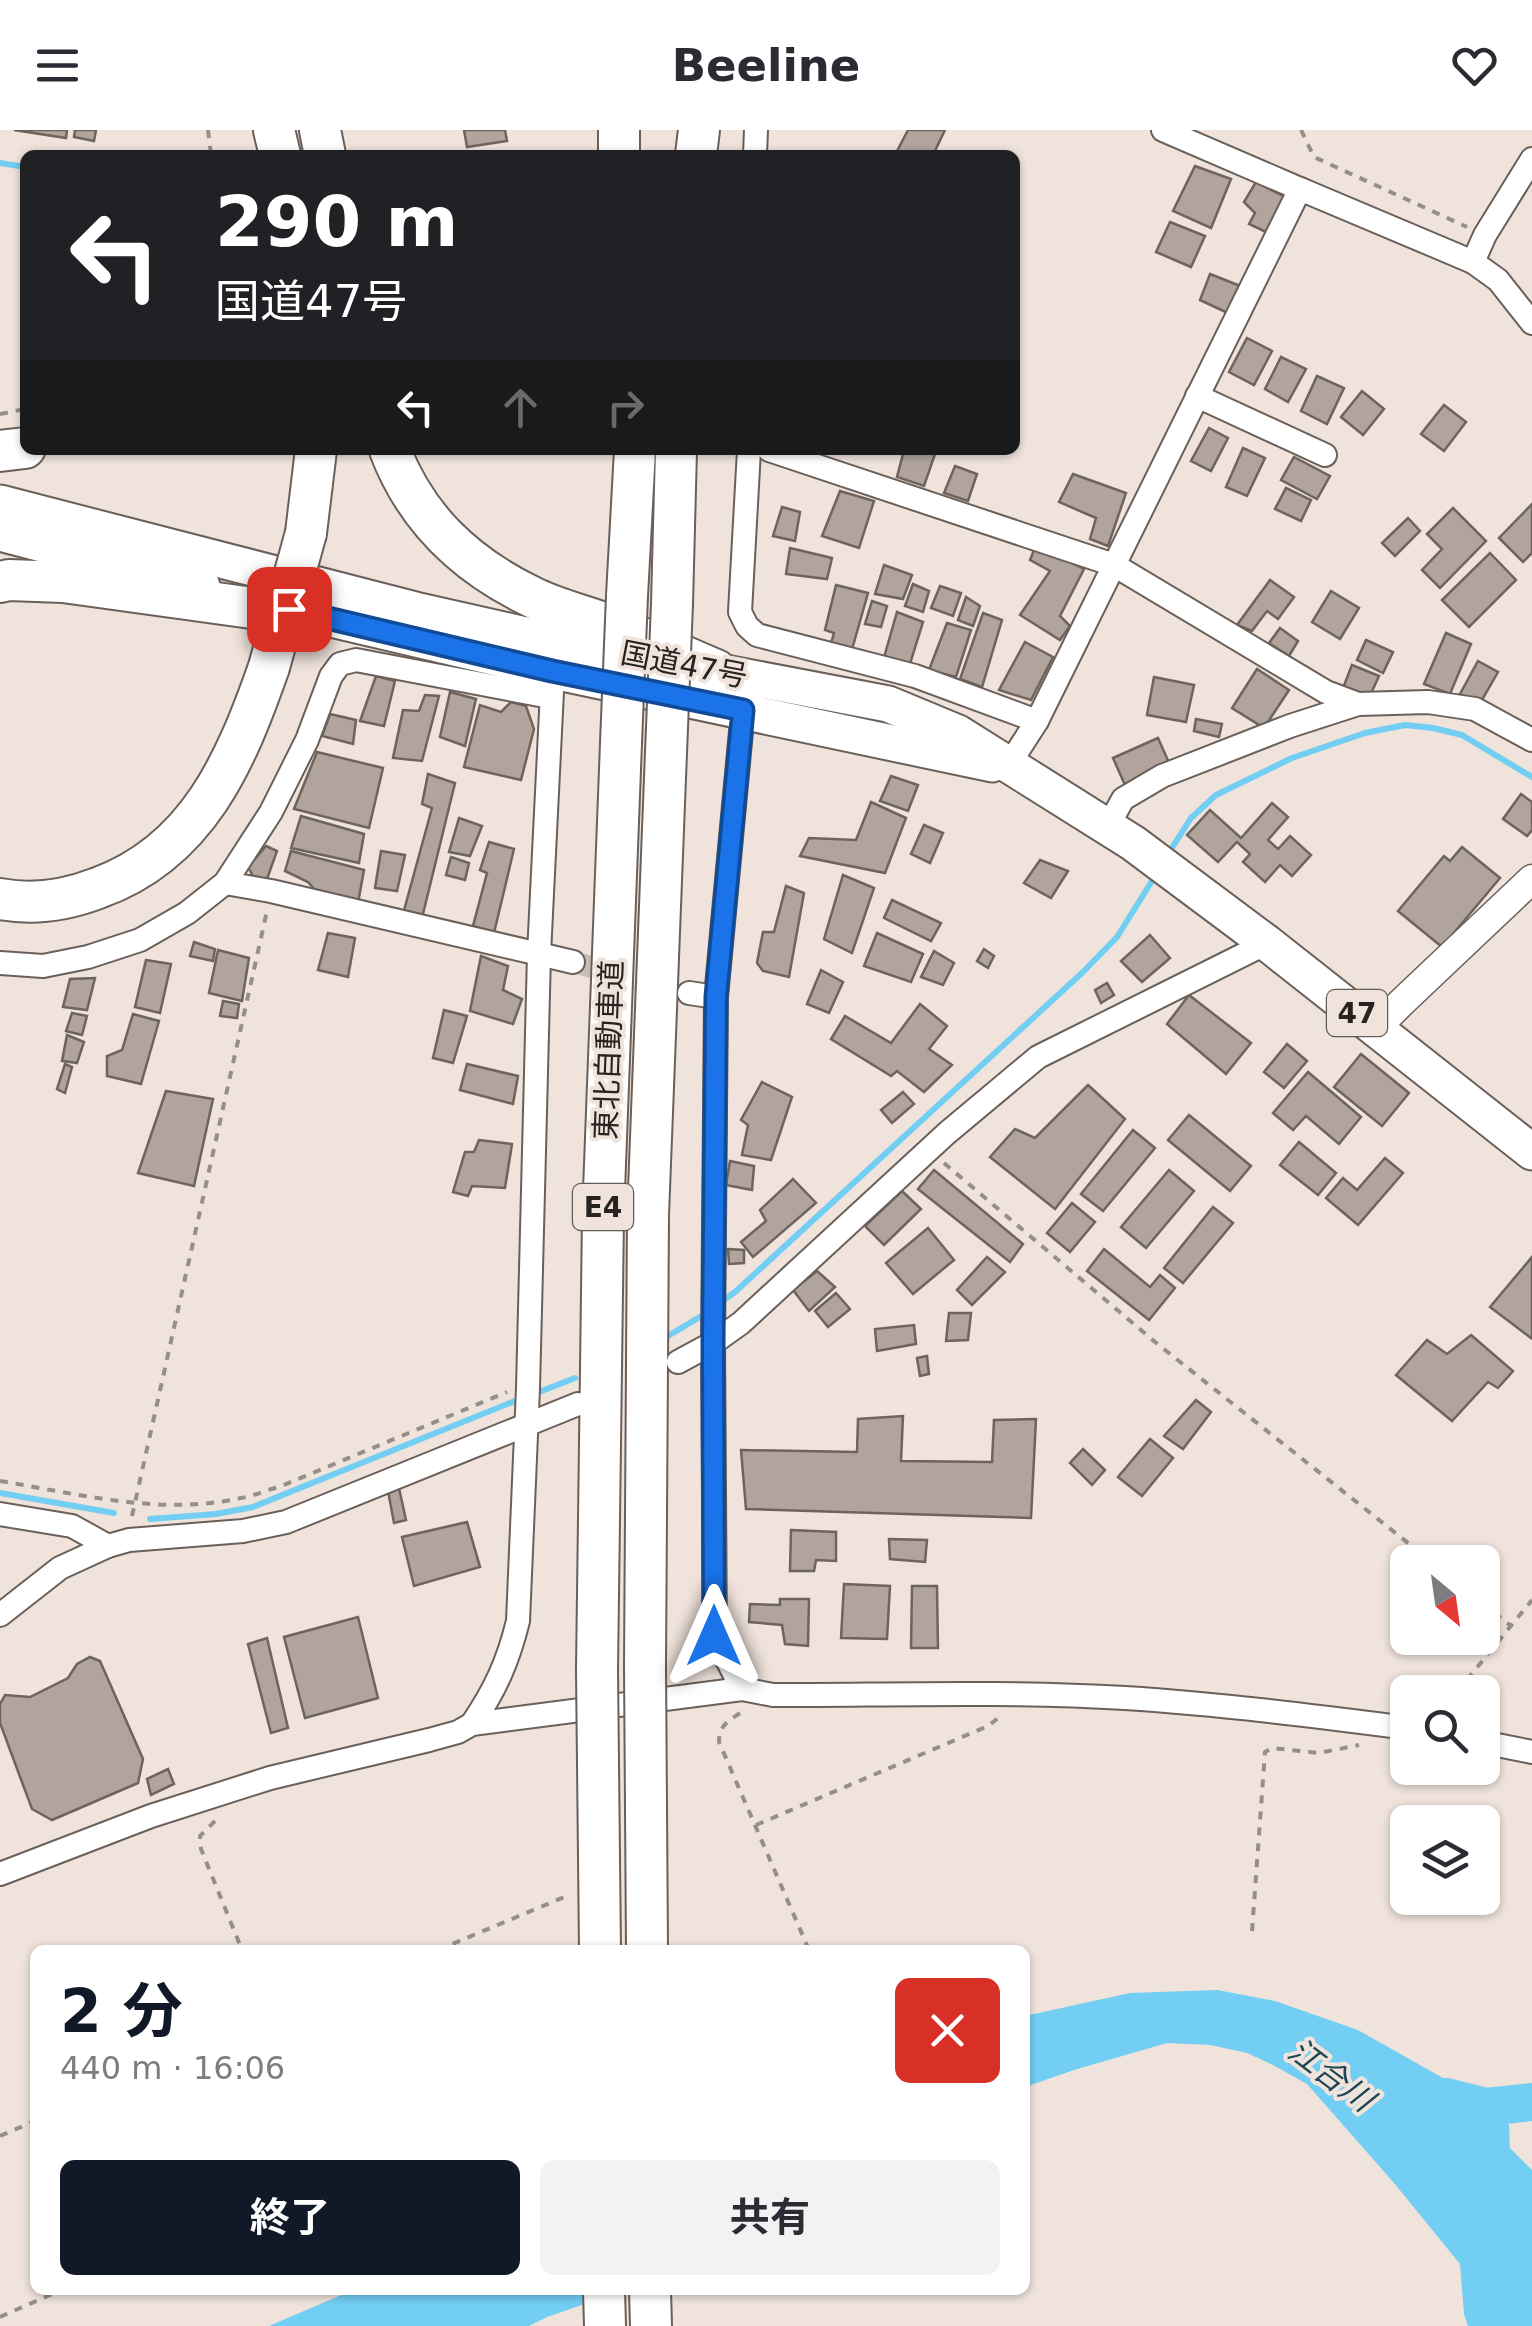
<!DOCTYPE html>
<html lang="ja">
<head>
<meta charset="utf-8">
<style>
	body { margin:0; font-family:"DejaVu Sans","Noto Sans JP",sans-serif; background:#f2f2f3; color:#2b2b33; height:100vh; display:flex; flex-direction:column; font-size:38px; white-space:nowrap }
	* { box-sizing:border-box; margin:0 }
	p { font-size:32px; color:#7c7c81 }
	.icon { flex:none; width:55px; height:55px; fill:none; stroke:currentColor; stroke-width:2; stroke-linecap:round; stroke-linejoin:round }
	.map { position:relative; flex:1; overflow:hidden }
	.panel { position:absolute; left:30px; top:1815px; width:1000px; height:350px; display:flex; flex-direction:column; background:#fff; border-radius:15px; box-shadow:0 2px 8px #0004 }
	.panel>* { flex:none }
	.guide { position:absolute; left:20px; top:20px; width:1000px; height:305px; border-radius:15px; box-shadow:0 2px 8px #0004; background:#202124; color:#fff; overflow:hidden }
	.needle { width:65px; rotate:151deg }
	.tools { position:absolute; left:1390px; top:1415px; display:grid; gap:20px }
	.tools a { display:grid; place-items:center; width:110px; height:110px; border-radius:15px; background:#fff; box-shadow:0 2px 8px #0004; font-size:50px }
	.pin { position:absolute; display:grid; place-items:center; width:85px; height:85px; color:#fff; margin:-42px; border-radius:20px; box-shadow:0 5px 15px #0006 }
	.me { position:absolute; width:110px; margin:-55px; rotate:0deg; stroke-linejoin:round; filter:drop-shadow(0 0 8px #0008) }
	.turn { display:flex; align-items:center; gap:35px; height:210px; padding:0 30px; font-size:45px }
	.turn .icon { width:130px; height:130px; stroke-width:2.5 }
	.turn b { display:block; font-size:70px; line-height:85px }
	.lanes { display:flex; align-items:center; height:95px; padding:0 30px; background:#0003; justify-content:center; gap:50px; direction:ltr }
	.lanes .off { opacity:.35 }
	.round { display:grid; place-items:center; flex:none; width:105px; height:105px; border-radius:15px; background:#f2f2f3 }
	.head { display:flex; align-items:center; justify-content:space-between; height:170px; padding:0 30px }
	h1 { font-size:60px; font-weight:700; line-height:75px; color:#111827 }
	.primary-button { display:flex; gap:20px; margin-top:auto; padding:20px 30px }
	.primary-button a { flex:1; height:115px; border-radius:15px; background:#111827; color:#fff; font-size:40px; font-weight:700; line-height:115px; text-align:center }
	.primary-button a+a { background:#f2f2f3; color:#2b2b33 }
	header { display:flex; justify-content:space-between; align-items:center; height:130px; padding:0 30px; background:#fff; font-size:45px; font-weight:700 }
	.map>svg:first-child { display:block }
	.water { fill:#72cef2 }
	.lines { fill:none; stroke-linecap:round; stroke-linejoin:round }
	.stream { stroke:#72cef2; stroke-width:6 }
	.river { stroke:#72cef2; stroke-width:38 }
	.building { fill:#b0a49d; stroke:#6e645d; stroke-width:2.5 }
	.minor-tunnel { stroke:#c7bdb6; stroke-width:22; stroke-dasharray:22 11; stroke-linecap:butt }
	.minor-casing { stroke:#6a6059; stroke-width:26 }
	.tertiary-casing { stroke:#6a6059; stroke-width:31 }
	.trunk-casing { stroke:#6a6059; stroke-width:39 }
	.motorway-casing { stroke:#6a6059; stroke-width:44 }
	.path { stroke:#968e88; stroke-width:4; stroke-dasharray:8 8; stroke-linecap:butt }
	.minor { stroke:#fff; stroke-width:22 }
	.tertiary { stroke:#fff; stroke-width:28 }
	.trunk { stroke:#fff; stroke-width:35 }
	.motorway { stroke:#fff; stroke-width:40 }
	.motorway-bridge-casing { stroke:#6a6059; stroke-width:44; stroke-linecap:butt }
	.motorway-bridge { stroke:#fff; stroke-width:40 }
	.route-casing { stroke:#114b97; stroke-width:25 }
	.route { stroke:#1a73e8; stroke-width:18 }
	.labels { text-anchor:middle; stroke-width:8; stroke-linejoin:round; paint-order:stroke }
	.shield { fill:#efe3db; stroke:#635d58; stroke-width:2.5 }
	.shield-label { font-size:28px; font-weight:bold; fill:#272320 }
	.street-label { font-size:30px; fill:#272320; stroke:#efe3db }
	.water-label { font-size:32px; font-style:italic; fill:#1e4756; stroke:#efe3db }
</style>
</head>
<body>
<header><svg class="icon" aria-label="menu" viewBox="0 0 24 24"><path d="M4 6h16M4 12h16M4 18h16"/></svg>Beeline<svg class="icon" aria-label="heart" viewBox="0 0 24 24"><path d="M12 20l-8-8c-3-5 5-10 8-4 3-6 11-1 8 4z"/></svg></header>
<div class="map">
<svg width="1532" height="2196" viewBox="0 0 1532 2196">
	<rect width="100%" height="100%" fill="#efe3db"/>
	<g class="water">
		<path d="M1217 1860 1275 1871 1358 1900 1450 1952 1485 1966 1509 1995 1510 2018 1532 2040V2196H1468L1464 2184 1460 2134 1394 2053 1307 1954 1273 1935 1247 1923 1210 1915 1167 1913 1074 1940 1025 1957V1886L1130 1863Z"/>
		<path d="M353 2160H625L547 2187 529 2196H269Z"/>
	</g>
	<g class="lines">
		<g class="stream">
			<path d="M0 33 25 37"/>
			<path d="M1168 724 1191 688 1216 665 1292 628 1365 603 1405 595 1433 598 1462 605 1532 647"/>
			<path d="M718 1174 735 1162 1083 842 1117 807 1157 743"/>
			<path d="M663 1209 708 1182"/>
			<path d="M534 1264 575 1248"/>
			<path d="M0 1363 114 1383"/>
			<path d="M150 1389 216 1384 253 1377 522 1268"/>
		</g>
		<path class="river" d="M1446 1967 1486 1977 1532 1972"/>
	</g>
	<g class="building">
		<path d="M14 0H67L66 8Z"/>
		<path d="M75 0H96L94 11 74 7Z"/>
		<path d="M464 0H505L507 11 467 17Z"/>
		<path d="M908 0H945L933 25H895Z"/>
		<path d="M1195 36 1231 49 1211 98 1173 81Z"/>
		<path d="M1256 52 1285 67 1266 102 1249 94 1255 83 1244 72Z"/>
		<path d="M1170 92 1205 106 1191 137 1156 122Z"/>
		<path d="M1210 144 1243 157 1230 184 1200 170Z"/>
		<path d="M1247 208 1272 221 1254 255 1229 242Z"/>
		<path d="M1281 227 1306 239 1288 272 1265 259Z"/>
		<path d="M1317 246 1344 258 1327 294 1301 281Z"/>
		<path d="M1362 261 1384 279 1363 305 1341 287Z"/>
		<path d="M1444 275 1466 292 1444 321 1421 304Z"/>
		<path d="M1209 298 1228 308 1211 341 1191 331Z"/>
		<path d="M1243 318 1265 328 1247 366 1226 357Z"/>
		<path d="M904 320H921L935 324 924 356 897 347Z"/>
		<path d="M1294 327 1330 346 1317 369 1281 350Z"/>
		<path d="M955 336 977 344 968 371 944 363Z"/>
		<path d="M1073 344 1126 363 1108 416 1090 409 1096 388 1059 372Z"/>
		<path d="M1286 358 1311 370 1301 391 1275 379Z"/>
		<path d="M840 361 874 371 859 418 822 406Z"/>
		<path d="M1532 374V423L1523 432 1499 408Z"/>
		<path d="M782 377 800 382 795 411 773 406Z"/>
		<path d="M1453 378 1486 411 1440 458 1422 440 1442 419 1427 404Z"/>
		<path d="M1408 388 1420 401 1395 426 1382 413Z"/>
		<path d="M1036 415 1084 439 1060 486 1070 496 1060 510 1020 485 1050 441 1030 430Z"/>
		<path d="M790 418 832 428 827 449 786 444Z"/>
		<path d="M1490 423 1516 450 1469 497 1442 470Z"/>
		<path d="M884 435 912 445 903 469 875 464Z"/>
		<path d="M1270 450 1294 467 1278 489 1267 481 1252 501 1237 495Z"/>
		<path d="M913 454 929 461 923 482 905 476Z"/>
		<path d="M836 455 868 463 851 523 830 517 834 503 825 500Z"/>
		<path d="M940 456 961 463 953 486 931 478Z"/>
		<path d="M1331 461 1359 478 1340 509 1312 492Z"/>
		<path d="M966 467 980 476 973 496 958 490Z"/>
		<path d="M872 471 887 476 881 497 865 494Z"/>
		<path d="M897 482 923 492 909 537 883 531Z"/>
		<path d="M983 483 1002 490 982 557 960 549Z"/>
		<path d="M947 493 971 500 956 547 929 540Z"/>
		<path d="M1280 498 1298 511 1289 526 1269 513Z"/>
		<path d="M1446 503 1471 514 1450 564 1424 554Z"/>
		<path d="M1366 510 1393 522 1383 543 1357 530Z"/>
		<path d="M1025 512 1053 527 1031 570 999 560Z"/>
		<path d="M1478 531 1498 542 1479 575 1460 564Z"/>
		<path d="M1352 535 1379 546 1369 568 1343 558Z"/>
		<path d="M1257 539 1289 560 1264 598 1232 578Z"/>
		<path d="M376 546 395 551 384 596 360 591Z"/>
		<path d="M1154 547 1194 555 1186 592 1147 585Z"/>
		<path d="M450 562 476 569 465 616 440 607Z"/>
		<path d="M425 565 439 566 422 631 393 628 403 580 419 581Z"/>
		<path d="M511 572 526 576 534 599 521 650 464 637 480 575 501 582Z"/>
		<path d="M330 584 356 590 353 614 322 606Z"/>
		<path d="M1196 589 1222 594 1219 607 1194 601Z"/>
		<path d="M1158 608 1170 635 1125 655 1113 628Z"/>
		<path d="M317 622 383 638 369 698 294 679Z"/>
		<path d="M428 644 455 653 422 788 403 784 432 678 422 674Z"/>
		<path d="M891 646 918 655 908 681 880 671Z"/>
		<path d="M1521 664 1532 672V700L1527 706 1503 689Z"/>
		<path d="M871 672 906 688 885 743 800 726 809 708 856 710Z"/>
		<path d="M1272 673 1288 687 1268 710 1278 719 1290 706 1311 725 1292 746 1280 735 1265 752 1243 732 1250 724 1237 712 1218 732 1187 705 1210 680 1241 708Z"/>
		<path d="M301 686 364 704 359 733 291 718Z"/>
		<path d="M459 688 482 696 470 726 449 722Z"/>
		<path d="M924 695 943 703 930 733 911 724Z"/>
		<path d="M489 712 514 719 494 803 473 796 487 743 480 740Z"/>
		<path d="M266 716 277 721 266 752 254 748 248 737Z"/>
		<path d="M1462 717 1500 748 1442 817 1398 781 1444 726 1450 731Z"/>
		<path d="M291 721 364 740 358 773 322 768 308 752 285 741Z"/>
		<path d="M381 721 405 725 397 761 375 758Z"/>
		<path d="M451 727 469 733 465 750 446 745Z"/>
		<path d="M1040 730 1068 741 1051 768 1024 753Z"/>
		<path d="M843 745 874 758 852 823 824 809Z"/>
		<path d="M786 756 804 763 789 847 763 841 757 833 763 802H774Z"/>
		<path d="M892 770 941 793 931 811 884 788Z"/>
		<path d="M328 803 355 808 348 847 318 840Z"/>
		<path d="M877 803 923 824 911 852 864 836Z"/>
		<path d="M1150 805 1170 828 1142 852 1121 831Z"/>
		<path d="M194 812 215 819 213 831 190 826Z"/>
		<path d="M984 819 994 826 988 838 977 831Z"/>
		<path d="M218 820 249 828 242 871 209 863Z"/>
		<path d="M934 821 954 833 943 855 921 847Z"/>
		<path d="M481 826 508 836 503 860 522 869 513 894 470 881Z"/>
		<path d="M146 830 171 834 160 883 135 877Z"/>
		<path d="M821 840 843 852 829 883 807 874Z"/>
		<path d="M95 848 87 880 63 877 70 849Z"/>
		<path d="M1107 853 1114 865 1101 873 1095 860Z"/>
		<path d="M1189 865 1251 913 1226 944 1167 894Z"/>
		<path d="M223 871 239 874 237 888 220 886Z"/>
		<path d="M920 874 947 896 929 919 952 935 924 962 897 941 891 946 831 909 845 886 891 913Z"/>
		<path d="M444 880 467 886 453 933 433 928Z"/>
		<path d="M72 883 87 886 82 905 66 901Z"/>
		<path d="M133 884 159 891 141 954 107 946V926L122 920Z"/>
		<path d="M67 905 84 912 77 933 62 931Z"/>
		<path d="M1287 914 1307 931 1284 958 1264 942Z"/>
		<path d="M1361 924 1409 963 1382 996 1334 957Z"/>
		<path d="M65 934 72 937 65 963 57 959Z"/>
		<path d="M467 934 518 946 513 974 460 960Z"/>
		<path d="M1308 942 1361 987 1339 1014 1306 986 1293 1000 1273 983Z"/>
		<path d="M762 952 792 967 771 1030 742 1025 748 995 741 990Z"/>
		<path d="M1088 955 1125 989 1055 1079 990 1027 1015 999 1035 1008Z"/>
		<path d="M166 961 213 969 194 1056 138 1043Z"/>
		<path d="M903 962 914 974 892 993 881 980Z"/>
		<path d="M1189 985 1251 1036 1230 1061 1168 1010Z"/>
		<path d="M1133 1000 1155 1018 1103 1081 1081 1064Z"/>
		<path d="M479 1010 512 1014 505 1058 472 1056 468 1066 453 1062 465 1022H474Z"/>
		<path d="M1299 1012 1336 1043 1318 1065 1280 1035Z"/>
		<path d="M1385 1028 1403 1043 1358 1095 1326 1068 1343 1048 1357 1060Z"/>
		<path d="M730 1031 754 1036 752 1060 726 1055Z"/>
		<path d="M934 1040 1023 1114 1010 1132 918 1059Z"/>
		<path d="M1169 1040 1194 1061 1146 1118 1121 1097Z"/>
		<path d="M793 1049 816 1073 753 1127 741 1112 766 1091 760 1080Z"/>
		<path d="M902 1061 921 1079 884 1115 865 1096Z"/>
		<path d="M1072 1073 1095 1092 1070 1122 1047 1103Z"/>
		<path d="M1213 1077 1233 1093 1183 1153 1164 1138Z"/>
		<path d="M928 1098 954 1130 913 1164 886 1133Z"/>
		<path d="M728 1119 744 1120V1133L729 1134Z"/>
		<path d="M1104 1119 1150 1157 1160 1145 1175 1158 1149 1190 1087 1141Z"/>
		<path d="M987 1127 1005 1142 972 1175 957 1160Z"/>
		<path d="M1532 1127V1206L1531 1208 1490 1177Z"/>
		<path d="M817 1141 835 1157 809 1181 793 1160Z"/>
		<path d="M836 1163 850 1179 828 1197 815 1181Z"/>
		<path d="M949 1183H971L968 1210 946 1211Z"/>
		<path d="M914 1195 916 1214 877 1221 875 1199Z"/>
		<path d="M1471 1205 1513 1241 1498 1258 1488 1252 1452 1291 1396 1245 1427 1210 1447 1224Z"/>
		<path d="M927 1226 929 1244 920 1246 917 1228Z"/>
		<path d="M1196 1270 1211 1282 1183 1319 1164 1306Z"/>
		<path d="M903 1286 901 1331 992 1332 994 1290 1036 1289 1031 1388 746 1379 741 1320 857 1322 858 1289Z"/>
		<path d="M1150 1309 1173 1328 1142 1366 1118 1347Z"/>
		<path d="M1083 1319 1105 1340 1092 1355 1070 1333Z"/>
		<path d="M399 1358 406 1390 394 1393 388 1361Z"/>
		<path d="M467 1392 480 1437 414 1456 402 1407Z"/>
		<path d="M791 1400 836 1402V1431L816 1430 814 1441H790Z"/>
		<path d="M889 1409 927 1410 925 1432 890 1429Z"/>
		<path d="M844 1454 890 1456 887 1509 841 1508Z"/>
		<path d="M912 1456H937L938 1518H911Z"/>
		<path d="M780 1469H809L808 1516 785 1514 782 1495 749 1492 750 1474 780 1475Z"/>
		<path d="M358 1487 378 1568 305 1588 284 1507Z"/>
		<path d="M267 1508 288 1598 271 1603 248 1514Z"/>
		<path d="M90 1527 100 1531 143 1629 138 1653 52 1690 32 1679 0 1593V1574L5 1565 30 1567 68 1548 77 1534Z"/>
		<path d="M168 1639 174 1654 151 1665 147 1649Z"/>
	</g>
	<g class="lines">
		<path class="minor-tunnel" d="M573 832 666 857"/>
		<defs>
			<g id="minor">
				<path d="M1163 0 1300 59"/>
				<path d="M755 25 756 0"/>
				<path d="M1473 132 1485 105 1532 29"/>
				<path d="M1197 266 1325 325"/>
				<path d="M749 320 740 482 747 496 757 505 915 546 1037 591"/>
				<path d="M769 320 1114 435 1326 562 1358 574"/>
				<path d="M1008 636 1037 591 1300 59 1473 132 1498 150 1532 193"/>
				<path d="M1108 696 1123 669 1162 646 1290 596 1358 574 1428 572 1475 579 1532 610"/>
				<path d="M225 753 271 761 573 832"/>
				<path d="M0 833 43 836 88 827 140 810 187 783 225 753 271 682 307 610 331 546 340 534 356 530 550 567"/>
				<path d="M689 863 716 867"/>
				<path d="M678 1232 713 1213 741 1193 947 1003 1038 927 1267 813"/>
				<path d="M0 1384 72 1396 108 1416"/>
				<path d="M0 1485 60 1438 108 1416 129 1410 243 1401 286 1392 578 1274"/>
				<path d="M742 1559 715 1506 713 1213 716 867 743 580"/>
				<path d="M472 1594C495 1560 508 1532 518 1491L528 1258 539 824 553 541"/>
				<path d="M1482 1612 1532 1622"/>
				<path d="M0 1744 151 1686 270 1648 429 1610 458 1602 472 1594 742 1559 773 1565C890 1565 1008 1561 1125 1568 1220 1574 1314 1586 1408 1598"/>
			</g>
			<path id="tertiary" d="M1376 898 1402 872 1532 749"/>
			<g id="trunk">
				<path d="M0 373 415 480 521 504 888 574 958 603 1133 713 1267 813 1532 1022"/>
				<path d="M0 403 202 456"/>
				<path d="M301 482 553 541 992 634"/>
			</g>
			<g id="motorway">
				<path d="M274 0 280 25"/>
				<path d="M320 0 325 25"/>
				<path d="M619 0V25"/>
				<path d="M696 25 699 0"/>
				<path d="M390 320C416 388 464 434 530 466 555 479 583 485 609 495 645 508 680 525 716 540"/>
				<path d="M0 321 25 318"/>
				<path d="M306 403 316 320"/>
				<path d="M0 452 9 450 63 452 325 488"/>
				<path d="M627 466 635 320"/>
				<path d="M672 474 676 320"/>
				<path d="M0 769C32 775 67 770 98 758 198 722 236 631 269 537"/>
				<path d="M645 1535 648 1085 666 622"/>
				<path d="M597 1540 603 1087 621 613"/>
				<path d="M604 2160 605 2196"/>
				<path d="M650 2160 651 2196"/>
			</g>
		</defs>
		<use href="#minor" class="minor-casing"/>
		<use href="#tertiary" class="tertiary-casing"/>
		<use href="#trunk" class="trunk-casing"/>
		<use href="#motorway" class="motorway-casing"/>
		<g class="path">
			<path d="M208 0 211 25"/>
			<path d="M1301 0 1314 27 1467 97"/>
			<path d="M0 284 25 279"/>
			<path d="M944 1033 1155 1212 1432 1432"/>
			<path d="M0 1351C79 1364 161 1386 241 1368 254 1366 266 1360 279 1357L507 1262"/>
			<path d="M132 1386 267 781"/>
			<path d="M1482 1473 1511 1496"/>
			<path d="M1457 1562 1532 1470"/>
			<path d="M740 1583C727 1592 719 1596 719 1612L809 1820"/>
			<path d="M215 1691 200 1706 201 1719 242 1820"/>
			<path d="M756 1695 988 1596 1002 1585"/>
			<path d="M1252 1801 1265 1622 1272 1618 1319 1623 1359 1615"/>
			<path d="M438 1820 569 1765"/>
			<path d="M0 2006 35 1991"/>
			<path d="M0 2187 61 2160"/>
		</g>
		<use href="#minor" class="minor"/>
		<use href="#tertiary" class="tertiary"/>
		<use href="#trunk" class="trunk"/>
		<use href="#motorway" class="motorway"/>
		<defs>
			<g id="motorway-bridge">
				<path d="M269 537 306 403"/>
				<path d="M621 613 627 466"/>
				<path d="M666 622 672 474"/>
				<path d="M645 1535 647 1820"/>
				<path d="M597 1540 600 1820"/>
			</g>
		</defs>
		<use href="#motorway-bridge" class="motorway-bridge-casing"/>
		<use href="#motorway-bridge" class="motorway-bridge"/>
	</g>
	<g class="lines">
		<defs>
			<path id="route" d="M289 479 552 541 743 580 716 867 713 1213 714 1506"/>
		</defs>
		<use href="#route" class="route-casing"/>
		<use href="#route" class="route"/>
	</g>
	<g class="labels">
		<g class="shield">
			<rect x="1327" y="860" width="60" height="46" rx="8"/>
			<rect x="573" y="1054" width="60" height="46" rx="8"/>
		</g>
		<g class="shield-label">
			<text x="1357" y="893">47</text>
			<text x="603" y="1087">E4</text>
		</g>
		<g class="street-label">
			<text transform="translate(684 535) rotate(11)" y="10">国道47号</text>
			<text transform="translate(609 920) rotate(-88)" y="10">東北自動車道</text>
		</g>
		<g class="water-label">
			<text transform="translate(1331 1945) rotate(37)" y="11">江合川</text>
		</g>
	</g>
</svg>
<div class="tools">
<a><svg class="needle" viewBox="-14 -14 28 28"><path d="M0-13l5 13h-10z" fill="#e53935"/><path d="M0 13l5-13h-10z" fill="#7c7c81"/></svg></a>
<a><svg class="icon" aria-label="search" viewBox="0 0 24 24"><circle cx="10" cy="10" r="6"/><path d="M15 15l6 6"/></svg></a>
<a><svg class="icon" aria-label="layers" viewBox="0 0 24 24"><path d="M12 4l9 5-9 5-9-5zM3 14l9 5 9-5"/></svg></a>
</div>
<div class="pin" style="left:289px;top:479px;background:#d93025"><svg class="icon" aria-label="arrive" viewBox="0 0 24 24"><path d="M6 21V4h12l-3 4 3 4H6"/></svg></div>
<svg class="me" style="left:714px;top:1506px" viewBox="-20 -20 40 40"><path d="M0-17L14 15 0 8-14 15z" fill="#1a73e8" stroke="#fff" stroke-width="4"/></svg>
<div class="guide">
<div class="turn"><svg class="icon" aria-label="left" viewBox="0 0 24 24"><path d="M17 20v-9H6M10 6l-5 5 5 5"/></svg><div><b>290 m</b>国道47号</div></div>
<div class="lanes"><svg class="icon" aria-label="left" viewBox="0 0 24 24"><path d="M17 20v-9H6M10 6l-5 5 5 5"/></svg><svg class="icon off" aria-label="ahead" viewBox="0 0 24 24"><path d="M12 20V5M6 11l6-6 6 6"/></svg><svg class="icon off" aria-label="right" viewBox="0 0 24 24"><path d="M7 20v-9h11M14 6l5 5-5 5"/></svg></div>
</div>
<section class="panel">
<div class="head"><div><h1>2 分</h1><p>440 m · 16:06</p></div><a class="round" style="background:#d93025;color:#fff"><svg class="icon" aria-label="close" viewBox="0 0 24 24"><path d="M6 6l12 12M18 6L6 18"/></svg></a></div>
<div class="primary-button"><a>終了</a><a>共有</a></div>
</section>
</div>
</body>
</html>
